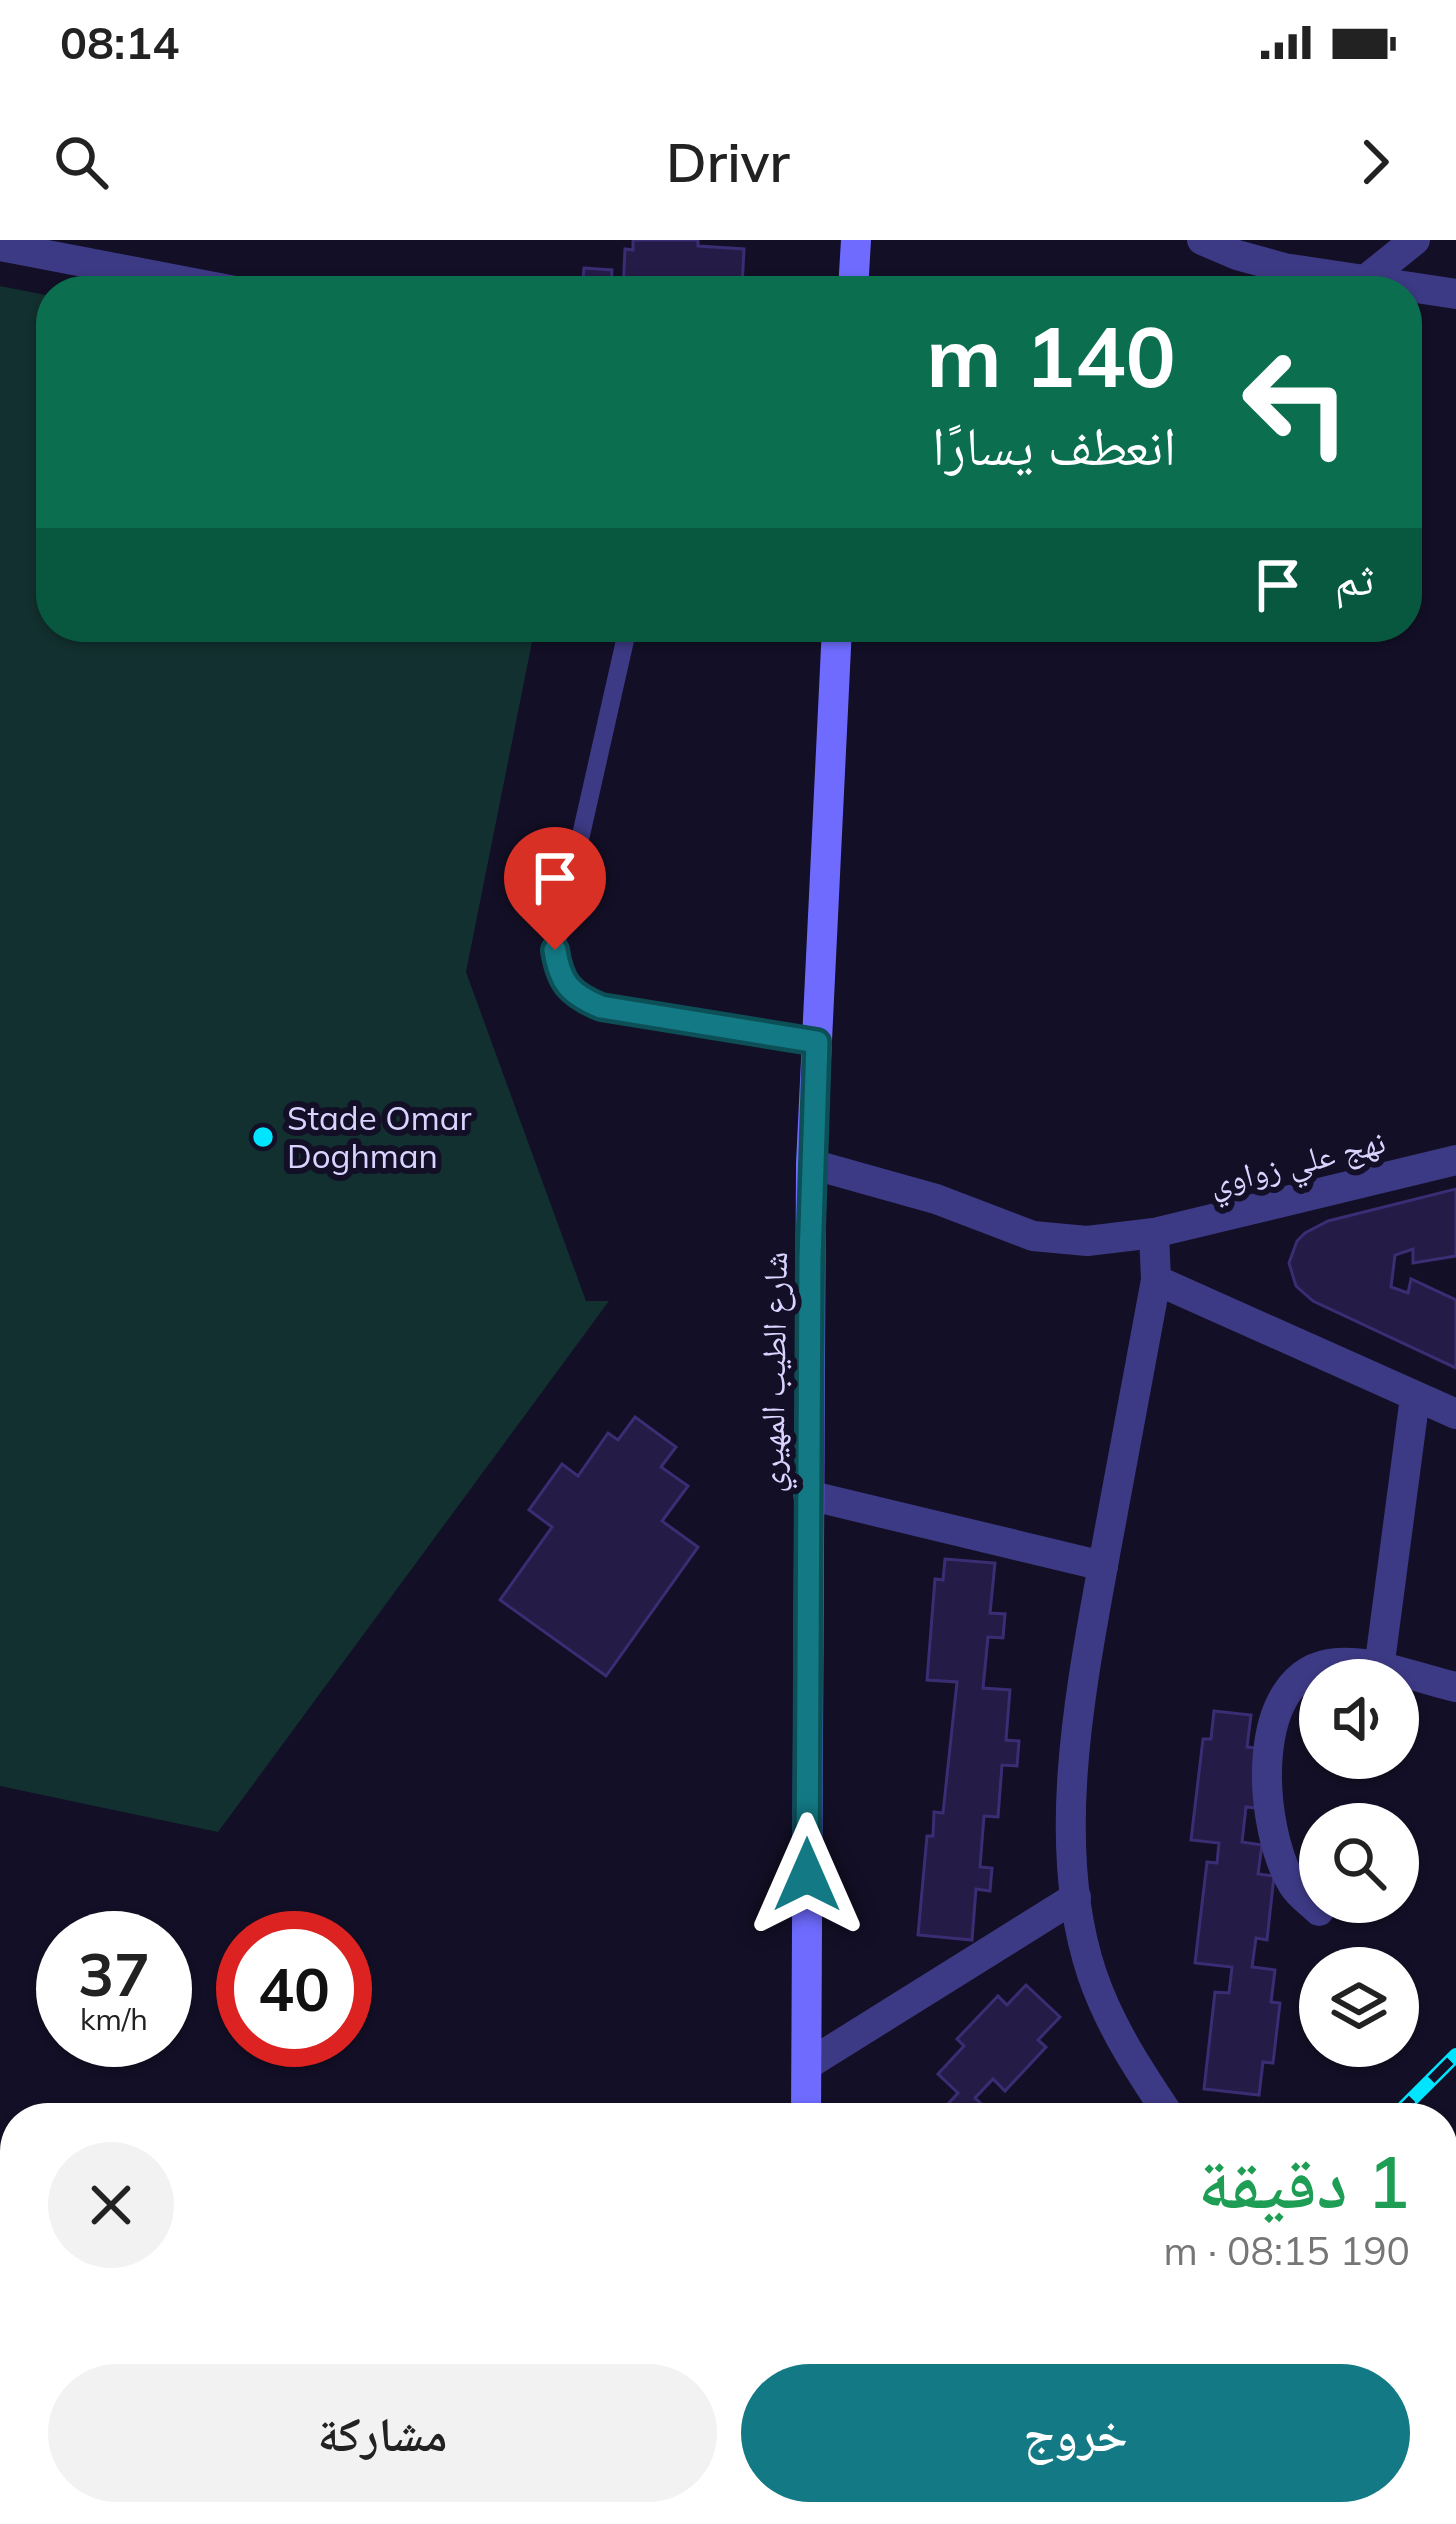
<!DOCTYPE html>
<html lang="ar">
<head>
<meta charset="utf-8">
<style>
	body { margin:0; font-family:Mulish,"Noto Naskh Arabic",sans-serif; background:#f2f2f2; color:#222; direction:rtl; height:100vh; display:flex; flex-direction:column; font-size:45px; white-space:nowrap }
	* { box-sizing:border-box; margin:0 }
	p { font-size:39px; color:#767676 }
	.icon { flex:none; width:66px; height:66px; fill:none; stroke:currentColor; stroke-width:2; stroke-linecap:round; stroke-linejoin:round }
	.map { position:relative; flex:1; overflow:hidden; direction:ltr }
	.drawer { position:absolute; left:0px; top:1863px; width:1458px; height:423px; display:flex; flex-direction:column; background:#fff; border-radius:48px 48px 0 0; box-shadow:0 3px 9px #0004; direction:rtl }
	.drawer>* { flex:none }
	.banner { position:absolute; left:36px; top:36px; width:1386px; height:366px; border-radius:48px; box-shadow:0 3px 9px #0004; direction:rtl; background:#0b6e4f; color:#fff; overflow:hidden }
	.fabs { position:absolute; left:1299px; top:1419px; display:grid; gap:24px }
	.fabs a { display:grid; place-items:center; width:120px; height:120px; border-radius:50%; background:#fff; box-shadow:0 3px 9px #0004; font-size:60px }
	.speed { position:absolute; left:36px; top:1671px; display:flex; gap:24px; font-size:60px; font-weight:700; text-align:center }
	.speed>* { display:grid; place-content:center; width:156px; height:156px; border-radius:50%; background:#fff; box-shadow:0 3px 9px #0004; line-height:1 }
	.speed small { font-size:30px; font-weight:400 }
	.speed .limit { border:18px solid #d22; background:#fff; color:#111 }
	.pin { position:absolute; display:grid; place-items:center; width:102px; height:102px; color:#fff; margin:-123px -51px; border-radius:50% 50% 50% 0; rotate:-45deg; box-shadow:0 0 12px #0007 }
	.pin .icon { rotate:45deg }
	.me { position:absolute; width:132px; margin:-66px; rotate:0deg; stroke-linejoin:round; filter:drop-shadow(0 0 9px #0008) }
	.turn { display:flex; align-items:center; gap:42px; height:252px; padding:0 48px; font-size:54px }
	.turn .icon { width:156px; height:156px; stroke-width:2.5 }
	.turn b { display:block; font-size:84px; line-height:102px }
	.then { display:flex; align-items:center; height:114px; padding:0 48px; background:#0003; gap:24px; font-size:45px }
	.round { display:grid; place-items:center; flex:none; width:126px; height:126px; border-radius:63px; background:#f2f2f2 }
	.headline { display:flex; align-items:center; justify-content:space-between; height:204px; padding:0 48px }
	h1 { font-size:72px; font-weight:600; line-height:90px; color:#1e9e55 }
	.action { display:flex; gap:24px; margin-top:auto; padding:24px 48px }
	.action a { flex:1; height:138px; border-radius:72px; background:#137a85; color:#fff; font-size:48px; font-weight:600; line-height:138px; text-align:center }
	.action a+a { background:#f2f2f2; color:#222 }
	.status { display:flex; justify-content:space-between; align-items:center; height:84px; padding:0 60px; background:#fff; direction:ltr }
	.status svg { height:33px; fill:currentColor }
	header { display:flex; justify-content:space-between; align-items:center; height:156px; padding:0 48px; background:#fff; font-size:54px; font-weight:600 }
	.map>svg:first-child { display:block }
	.green { fill:#12302f }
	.building { fill:#241b47; stroke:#3b2d73; stroke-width:3 }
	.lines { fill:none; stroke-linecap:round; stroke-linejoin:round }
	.lane { stroke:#3d3a85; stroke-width:18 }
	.street { stroke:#3d3a85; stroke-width:30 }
	.secondary { stroke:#6f6bff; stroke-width:30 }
	.rail-casing { stroke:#00e5ff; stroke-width:14 }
	.rail { stroke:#130f26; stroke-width:9; stroke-dasharray:27; stroke-linecap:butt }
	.route-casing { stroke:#0c4f56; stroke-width:30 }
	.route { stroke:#137a85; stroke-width:21 }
	.poi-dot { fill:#00e5ff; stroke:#130f26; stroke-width:4.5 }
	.labels { text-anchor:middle; stroke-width:12; stroke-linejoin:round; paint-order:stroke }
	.poi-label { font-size:33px; fill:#d9d4ff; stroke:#130f26; text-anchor:start }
	.street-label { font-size:33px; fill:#d9d4ff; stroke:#130f26 }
</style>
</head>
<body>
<div class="status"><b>08:14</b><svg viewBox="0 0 49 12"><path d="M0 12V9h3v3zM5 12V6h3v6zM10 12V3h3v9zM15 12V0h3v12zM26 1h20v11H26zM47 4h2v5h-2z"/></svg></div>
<header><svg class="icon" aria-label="forward" viewBox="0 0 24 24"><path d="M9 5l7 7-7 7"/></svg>Drivr<svg class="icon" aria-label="search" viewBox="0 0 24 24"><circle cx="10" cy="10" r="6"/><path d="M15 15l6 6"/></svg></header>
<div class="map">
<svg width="1456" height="2284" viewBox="0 0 1456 2284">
	<rect width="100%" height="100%" fill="#130f26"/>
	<path class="green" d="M0 46 51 56V387H535L466 732 586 1061H609L218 1592 0 1546Z"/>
	<g class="building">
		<path d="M633 0H698V6L744 9 742 46 726 45V51H702L703 45 655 40 658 51H623L625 9 633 10Z"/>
		<path d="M584 28 612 30 611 51H582Z"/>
		<path d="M1456 949V1016L1413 1023V1009L1395 1015 1391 1047 1408 1053 1411 1039 1456 1060V1128L1313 1061 1296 1046 1289 1023 1297 1001 1305 993 1328 981Z"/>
		<path d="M635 1177 676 1207 661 1227 688 1246 662 1281 698 1307 606 1436 500 1360 552 1287 529 1270 562 1224 578 1236 608 1193 618 1200Z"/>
		<path d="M945 1319 995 1323 990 1373 1005 1374 1003 1398 988 1397 983 1448 1010 1450 1006 1500 1019 1501 1017 1526 1002 1525 998 1577 984 1576 980 1627 992 1628 990 1651 976 1649 972 1700 918 1695 927 1596H933L934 1572 943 1573 957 1442 927 1440 935 1339 943 1340Z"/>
		<path d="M1214 1471 1251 1475 1247 1507 1263 1509 1256 1568 1246 1567 1242 1602 1262 1605 1258 1634 1274 1636 1267 1700 1256 1698 1252 1727 1275 1730 1271 1762 1280 1763 1273 1823 1263 1822 1259 1855 1204 1849 1215 1752 1229 1753 1232 1727 1195 1723 1207 1622 1217 1623 1219 1603 1191 1600 1203 1499H1211Z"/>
		<path d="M1026 1745 1060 1777 1038 1800 1046 1807 1005 1851 993 1839 975 1858 997 1878 1004 1871 1011 1878H935L958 1853 938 1834 964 1806 957 1799 998 1756 1007 1765Z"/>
		<path d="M1456 1919V1950L1443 1937V1932Z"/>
		<path d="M1456 2258V2284H1430Z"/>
		<path d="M1097 2271H1176L1163 2284H1084Z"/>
	</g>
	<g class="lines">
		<g class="lane">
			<path d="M628 387 555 710C561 743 570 754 601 767L817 802"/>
			<path d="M0 2049 15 2047"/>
		</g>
		<g class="street">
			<path d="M1202 0 1237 15 1284 28 1456 54"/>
			<path d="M0 6 235 51"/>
			<path d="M1364 41 1415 0"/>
			<path d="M811 924 936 959 1033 996 1087 1001 1154 993 1456 920"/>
			<path d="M1154 993 1156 1040 1456 1174"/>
			<path d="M1156 1040C1139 1129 1123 1219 1106 1309 1082 1442 1048 1602 1092 1734 1110 1787 1140 1832 1171 1878"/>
			<path d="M808 1255 1103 1326"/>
			<path d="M1379 1429 1415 1157"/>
			<path d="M1319 1671C1311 1663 1299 1655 1293 1645 1258 1589 1246 1430 1337 1423 1375 1420 1420 1439 1456 1447"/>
			<path d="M807 1825 1076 1657"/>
		</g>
		<g class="secondary">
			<path d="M853 51 856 0"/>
			<path d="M806 1878 811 924 837 387"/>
			<path d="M790 2284 791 2271"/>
		</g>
		<defs>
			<g id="rail">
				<path d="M1393 1878 1456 1815"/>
				<path d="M971 2284 984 2271"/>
			</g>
		</defs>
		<use href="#rail" class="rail-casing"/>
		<use href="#rail" class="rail"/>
	</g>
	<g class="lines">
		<defs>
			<path id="route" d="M555 710C560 743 570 754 601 767L817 802 810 1019 807 1635"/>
		</defs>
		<use href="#route" class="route-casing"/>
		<use href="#route" class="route"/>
	</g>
	<circle class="poi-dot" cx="263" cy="897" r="12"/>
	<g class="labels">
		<g class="poi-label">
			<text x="287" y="890">Stade Omar<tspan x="287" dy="38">Doghman</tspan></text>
		</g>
		<g class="street-label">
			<text transform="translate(1297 922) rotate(-14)" y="12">نهج علي زواوي</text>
			<text transform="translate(773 1132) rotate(-89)" y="12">شارع الطيب المهيري</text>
		</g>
	</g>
</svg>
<div class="fabs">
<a><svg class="icon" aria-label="sound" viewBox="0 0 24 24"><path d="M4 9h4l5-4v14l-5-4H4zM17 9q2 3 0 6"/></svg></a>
<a><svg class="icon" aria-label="search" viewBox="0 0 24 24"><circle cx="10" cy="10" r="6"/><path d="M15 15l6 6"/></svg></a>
<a><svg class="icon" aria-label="layers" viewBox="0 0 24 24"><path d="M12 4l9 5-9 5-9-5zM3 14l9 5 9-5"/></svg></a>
</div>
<div class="speed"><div>37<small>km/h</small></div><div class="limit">40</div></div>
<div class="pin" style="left:555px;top:710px;background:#d93025"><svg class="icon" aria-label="arrive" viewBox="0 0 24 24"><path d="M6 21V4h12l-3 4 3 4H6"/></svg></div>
<svg class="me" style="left:807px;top:1635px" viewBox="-20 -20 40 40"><path d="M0-17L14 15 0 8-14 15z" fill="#137a85" stroke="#fff" stroke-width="4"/></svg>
<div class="banner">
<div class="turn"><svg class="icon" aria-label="left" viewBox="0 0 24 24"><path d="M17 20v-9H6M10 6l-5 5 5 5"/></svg><div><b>140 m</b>انعطف يسارًا</div></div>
<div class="then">ثم<svg class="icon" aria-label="arrive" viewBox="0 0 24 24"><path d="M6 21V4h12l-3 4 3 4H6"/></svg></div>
</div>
<section class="drawer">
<div class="headline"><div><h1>1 دقيقة</h1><p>190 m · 08:15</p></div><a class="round"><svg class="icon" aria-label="close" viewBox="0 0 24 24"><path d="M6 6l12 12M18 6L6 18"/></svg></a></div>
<div class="action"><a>خروج</a><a>مشاركة</a></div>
</section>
</div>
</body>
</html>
